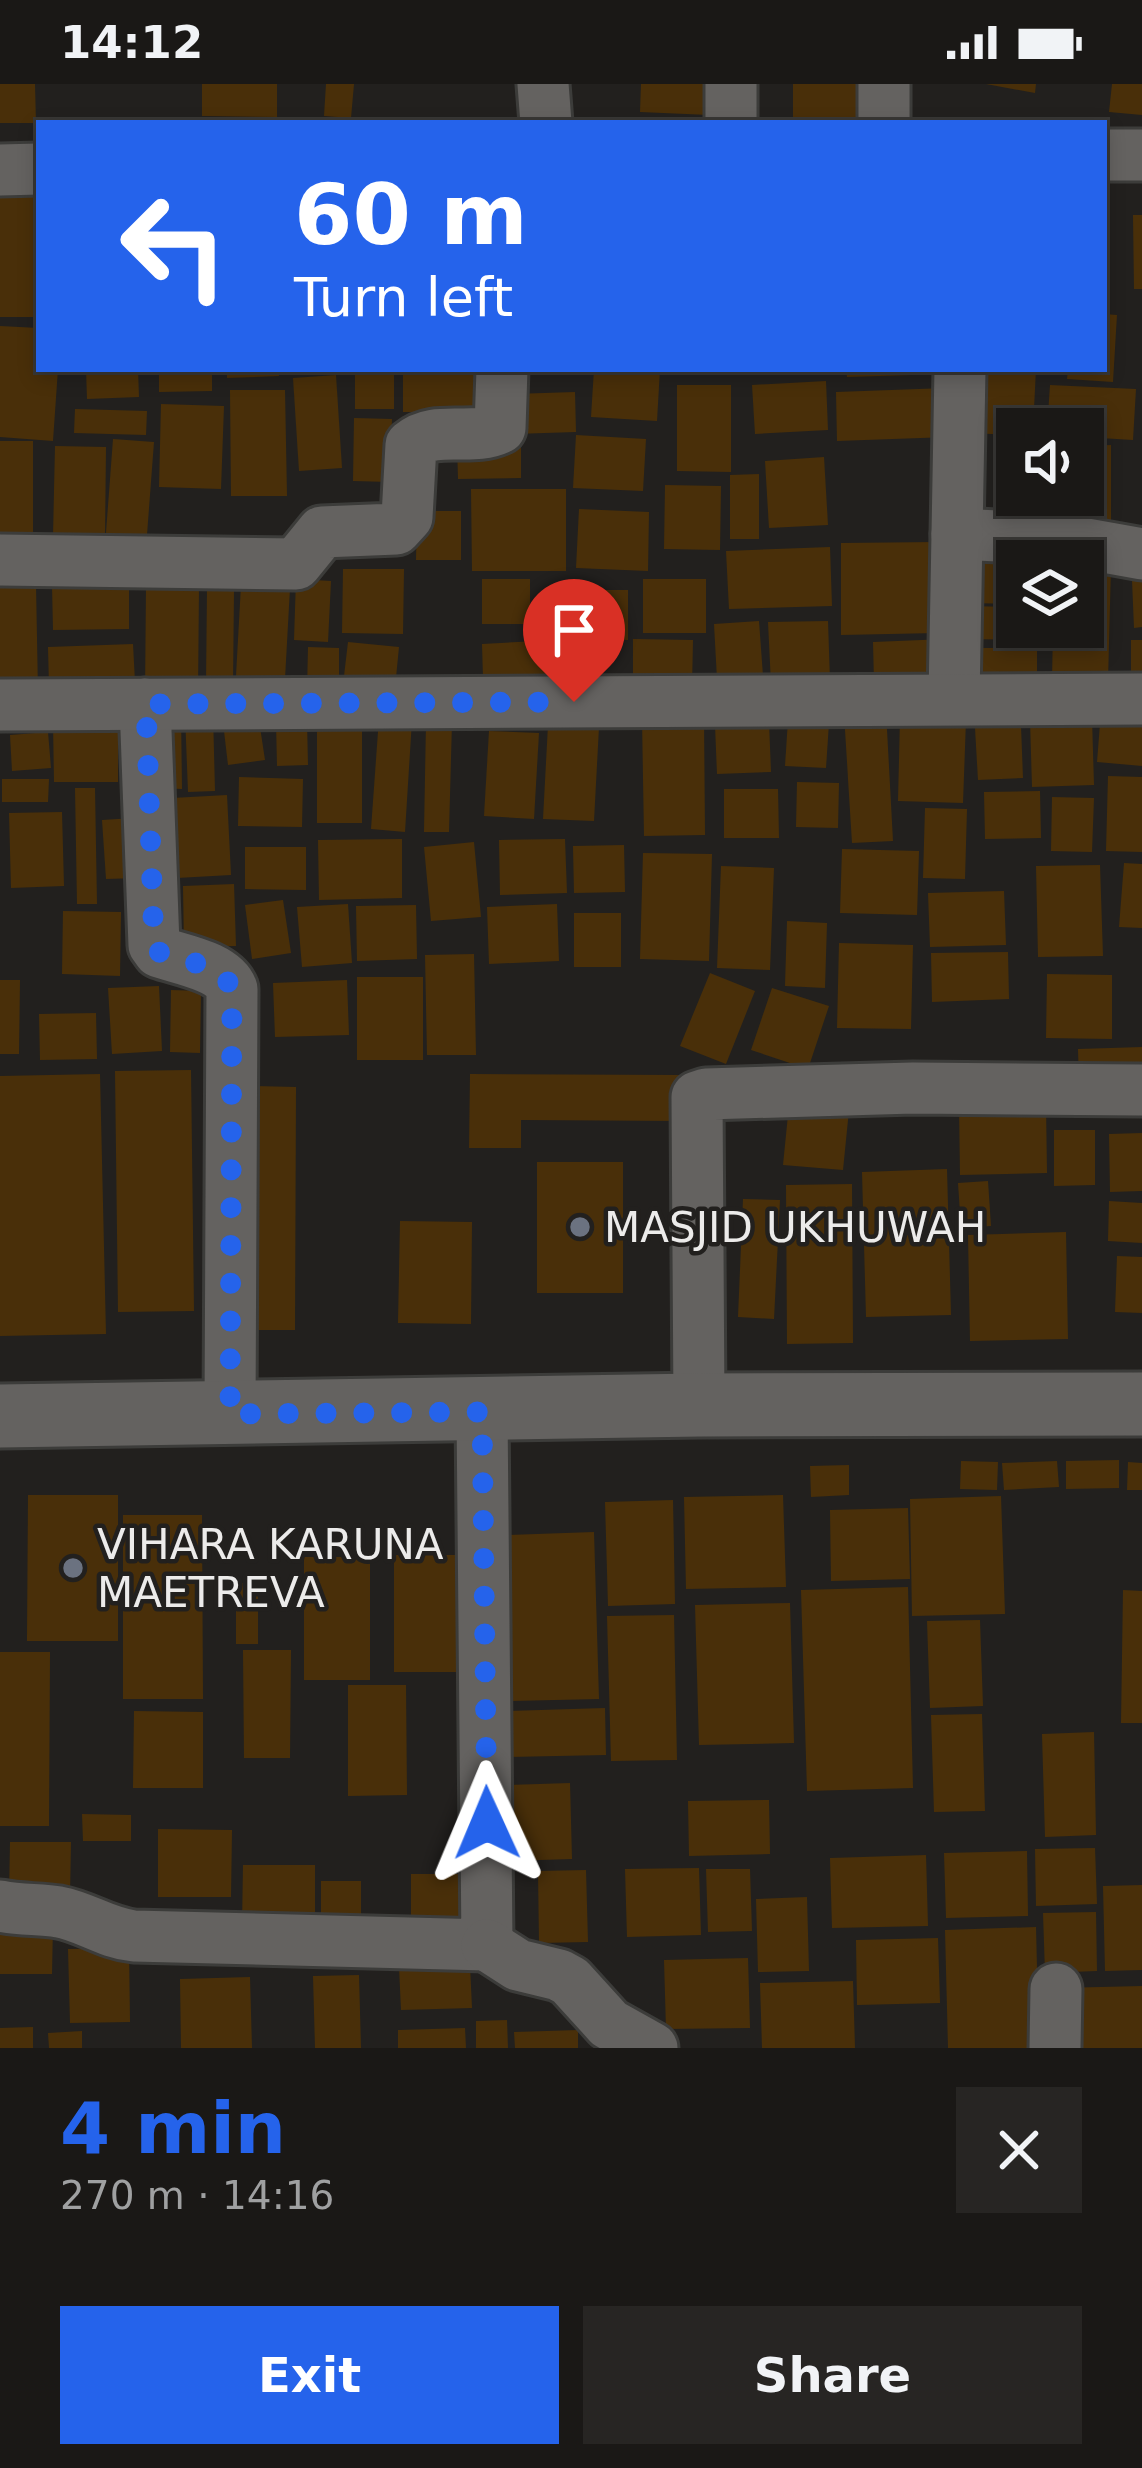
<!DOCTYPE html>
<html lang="en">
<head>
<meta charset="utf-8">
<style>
	body { margin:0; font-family:"DejaVu Sans",sans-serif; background:#272523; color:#f1f3f6; height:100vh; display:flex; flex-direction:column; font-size:45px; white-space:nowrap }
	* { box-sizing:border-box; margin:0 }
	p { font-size:39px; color:#9fa0a1 }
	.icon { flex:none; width:66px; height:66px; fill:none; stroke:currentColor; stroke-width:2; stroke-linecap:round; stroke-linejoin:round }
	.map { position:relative; height:1964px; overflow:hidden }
	.sheet { display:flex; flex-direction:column; background:#1a1816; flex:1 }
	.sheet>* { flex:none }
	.hud { position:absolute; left:36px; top:36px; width:1071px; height:252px; border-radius:0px; box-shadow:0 6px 18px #0003,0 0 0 3px #383735; background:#2563eb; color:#fff; overflow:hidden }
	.controls { position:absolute; left:996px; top:324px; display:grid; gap:24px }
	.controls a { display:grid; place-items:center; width:108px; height:108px; border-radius:0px; background:#1a1816; box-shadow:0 6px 18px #0003,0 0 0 3px #383735; font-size:60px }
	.pin { position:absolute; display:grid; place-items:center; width:102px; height:102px; color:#fff; margin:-123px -51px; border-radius:50% 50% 50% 0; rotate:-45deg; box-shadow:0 0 12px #0007 }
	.pin .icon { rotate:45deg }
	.me { position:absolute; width:132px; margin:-66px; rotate:359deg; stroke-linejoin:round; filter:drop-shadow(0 0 9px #0008) }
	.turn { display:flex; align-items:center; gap:42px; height:252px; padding:0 60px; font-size:54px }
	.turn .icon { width:156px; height:156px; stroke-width:2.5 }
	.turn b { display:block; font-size:84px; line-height:102px }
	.round { display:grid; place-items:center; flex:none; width:126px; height:126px; border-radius:0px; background:#272523 }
	.headline { display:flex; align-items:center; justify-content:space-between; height:204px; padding:0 60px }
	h1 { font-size:72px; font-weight:800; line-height:90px; color:#2563eb }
	.cta { display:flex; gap:24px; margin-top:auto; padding:24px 60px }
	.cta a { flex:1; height:138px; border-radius:0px; background:#2563eb; color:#fff; font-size:48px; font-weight:800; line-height:138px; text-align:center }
	.cta a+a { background:#272523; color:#f1f3f6 }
	.status { display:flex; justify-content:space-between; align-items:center; height:84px; padding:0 60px; background:#1a1816; direction:ltr }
	.status svg { height:33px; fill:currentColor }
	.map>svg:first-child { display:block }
	.building { fill:#492f09 }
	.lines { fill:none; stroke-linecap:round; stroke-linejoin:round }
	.minor-casing { stroke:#3c3c3a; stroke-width:57 }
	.tertiary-casing { stroke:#3c3c3a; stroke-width:69 }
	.minor { stroke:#646260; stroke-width:51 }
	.tertiary { stroke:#646260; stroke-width:63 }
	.route { stroke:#2563eb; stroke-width:21; stroke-dasharray:0 37.8 }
	.worship-dot { fill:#6b7280; stroke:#22201e; stroke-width:4.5 }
	.labels { text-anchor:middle; stroke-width:9; stroke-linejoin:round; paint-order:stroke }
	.poi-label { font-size:42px; fill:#ecebea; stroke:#22201e; text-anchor:start }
</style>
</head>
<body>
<div class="status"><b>14:12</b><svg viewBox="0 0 49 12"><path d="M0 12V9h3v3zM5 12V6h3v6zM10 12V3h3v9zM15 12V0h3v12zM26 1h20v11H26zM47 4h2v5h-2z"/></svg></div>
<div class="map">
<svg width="1142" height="1964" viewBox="0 0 1142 1964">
	<rect width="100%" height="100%" fill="#22201e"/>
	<g class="building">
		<path d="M0 0H35L36 39H0Z"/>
		<path d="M202 0H277V33L202 32Z"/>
		<path d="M326 0H354L351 34 324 32Z"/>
		<path d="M641 0H710L709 31 640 28Z"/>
		<rect x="793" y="0" width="77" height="39"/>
		<path d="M986 0H1036L1035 9Z"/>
		<path d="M1112 0H1142V31L1109 28Z"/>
		<path d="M39 107V233H0V108Z"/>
		<path d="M1133 131H1142V205H1134Z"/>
		<path d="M1104 230 1117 231 1113 298 1067 295 1068 285H1104Z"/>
		<path d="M0 242 39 244V285H58L53 357 0 353Z"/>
		<path d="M86 285H138L139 313 87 315Z"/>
		<path d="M159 285H212V307L159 308Z"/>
		<path d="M227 285H278L279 292 227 294Z"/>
		<rect x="355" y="285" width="39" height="40"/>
		<rect x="403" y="285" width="78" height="43"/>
		<path d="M594 285H660L657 337 591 333Z"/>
		<path d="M846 285H946V290L847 293Z"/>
		<path d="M968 285H1036L1033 345H1017V351L966 349Z"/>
		<path d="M336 291 342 384 299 387 293 294Z"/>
		<path d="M826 297 828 346 755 350 752 301Z"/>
		<path d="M677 301H731V388L677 387Z"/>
		<path d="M1050 301 1136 305 1133 356 1083 353V345H1047Z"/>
		<path d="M946 304 949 353 837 357 836 308Z"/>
		<path d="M230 306H285L287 412H231Z"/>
		<path d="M575 308 576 348 514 350 513 310Z"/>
		<path d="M161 320 224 322 221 405 159 403Z"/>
		<path d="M75 325 147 327 146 351 74 349Z"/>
		<path d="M354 334 392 335 390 398 353 397Z"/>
		<path d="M576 351 646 355 643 407 573 404Z"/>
		<path d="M113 355 154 358 146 464 105 462Z"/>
		<rect x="0" y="357" width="33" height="104"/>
		<path d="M521 358V394L458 395 457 359Z"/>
		<path d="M1111 361V436H1036V411H1083V362Z"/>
		<path d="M55 362 106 363 105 454 53 453Z"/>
		<path d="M824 373 828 441 769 444 765 377Z"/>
		<path d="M759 390V455H730V391Z"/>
		<path d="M665 401 721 402 720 466 664 465Z"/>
		<path d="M471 405H566V487H472Z"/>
		<path d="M579 425 649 428 648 487 576 484Z"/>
		<path d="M417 427H461V476H416Z"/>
		<path d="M937 458 938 549 841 551V459Z"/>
		<path d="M830 463 832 522 729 525 726 467Z"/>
		<path d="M970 464 1017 477V520L969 519Z"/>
		<path d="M1083 481 1111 482 1108 598 1052 596 1053 543H1083Z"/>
		<path d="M343 485H404L403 550 342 549Z"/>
		<path d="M296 495 331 497 328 558 294 556Z"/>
		<rect x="482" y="495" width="48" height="45"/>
		<rect x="643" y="495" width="63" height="54"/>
		<path d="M1132 496H1142V543L1134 544Z"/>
		<path d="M129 500V545L53 546 52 501Z"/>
		<path d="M0 501H36L38 608 0 609Z"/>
		<path d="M241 501 290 504 284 613 235 610Z"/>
		<path d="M146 502H199L198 610 145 611Z"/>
		<path d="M207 504 234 505 233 602H206Z"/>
		<path d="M561 506H628V556L562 555Z"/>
		<path d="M964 522 1017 523V543H1028V556L964 555Z"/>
		<path d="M759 537 763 592 717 595 714 540Z"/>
		<path d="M828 537 830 597 771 600 768 538Z"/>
		<path d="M633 555 693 556 692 603 633 601Z"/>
		<path d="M946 555 948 595 874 598 873 558Z"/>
		<path d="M556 556 558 590 483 594 482 560Z"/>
		<rect x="1131" y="556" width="11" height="44"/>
		<path d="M348 558 399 563 394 614 342 609Z"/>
		<path d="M133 560 135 598 49 602 48 563Z"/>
		<path d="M308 563 339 564V608L307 607Z"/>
		<path d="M966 564H1037V600H965Z"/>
		<path d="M886 627 893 757 852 759 844 630Z"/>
		<path d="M1101 627 1142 630V682L1097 678Z"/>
		<path d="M181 629 182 705 157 704 155 630Z"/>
		<path d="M213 629 215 707 188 708 185 630Z"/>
		<path d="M379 634 412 636 405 748 371 745Z"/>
		<path d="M704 634 705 751 644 752 642 635Z"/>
		<path d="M900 634 966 636 963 719 898 717Z"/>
		<path d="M1092 634 1094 701 1032 703 1030 636Z"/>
		<path d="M788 636 829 639 826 684 785 682Z"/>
		<path d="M307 637 308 681 277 682 276 638Z"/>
		<path d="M53 638 118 639V698H54Z"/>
		<path d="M426 638H452L449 748H424Z"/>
		<path d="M769 638 771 688 717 690 715 641Z"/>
		<path d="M548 641 599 643 594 737 543 735Z"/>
		<path d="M1021 642 1023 694 978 696 975 644Z"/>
		<path d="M260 643 265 676 228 681 224 647Z"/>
		<rect x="317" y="644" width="45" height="95"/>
		<path d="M489 647 539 649 534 735 484 732Z"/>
		<path d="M48 648 51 684 12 687 10 651Z"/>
		<path d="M1108 692 1142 693V768L1106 767Z"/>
		<path d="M239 693 303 695 302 743 238 742Z"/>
		<path d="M2 695H49L48 718H2Z"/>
		<path d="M797 698 839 699 838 744 796 743Z"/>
		<path d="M75 704H95L97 820H77Z"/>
		<path d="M724 705H778L779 754H724Z"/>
		<path d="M1040 707 1041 754 985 755 984 708Z"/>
		<path d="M227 711 231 791 177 794 172 714Z"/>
		<path d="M1052 713 1094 714 1092 768 1051 767Z"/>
		<path d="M925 724 967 725 965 795 923 794Z"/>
		<path d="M62 728 64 802 11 804 9 729Z"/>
		<path d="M134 734 138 794 106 795 102 736Z"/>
		<path d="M402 755V814L319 816 318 756Z"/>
		<path d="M565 755 567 809 500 811 499 756Z"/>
		<path d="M474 758 481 833 431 837 424 763Z"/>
		<path d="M624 761 625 808 574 809 573 762Z"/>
		<path d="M245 763H306V806L245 805Z"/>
		<path d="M842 765 919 767 917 831 840 829Z"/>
		<path d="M643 769 712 770 709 877 640 875Z"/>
		<path d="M1124 779 1142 780V844L1119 843Z"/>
		<path d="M1100 781 1103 872 1038 873 1036 782Z"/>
		<path d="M721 782 774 784 770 886 717 884Z"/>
		<path d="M234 800 236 862 184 863 183 802Z"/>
		<path d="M1004 807 1006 861 930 863 928 809Z"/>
		<path d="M283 816 291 869 252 875 245 821Z"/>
		<path d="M348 820 352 879 302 883 297 823Z"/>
		<path d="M557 820 559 877 489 880 487 823Z"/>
		<path d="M416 821 417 875 357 877 356 822Z"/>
		<path d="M63 827 121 828 120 892 62 890Z"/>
		<rect x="574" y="829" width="47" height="54"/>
		<path d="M787 837 827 839 825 904 785 902Z"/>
		<path d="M839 859 913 861 911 945 837 944Z"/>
		<path d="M1008 868 1009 915 932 918 931 869Z"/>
		<path d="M474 870 476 971H427L425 871Z"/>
		<path d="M710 889 755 907 726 980 680 962Z"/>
		<path d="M1047 890 1112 891V955L1046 954Z"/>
		<rect x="357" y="893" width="66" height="83"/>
		<path d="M0 896H20L19 970H0Z"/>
		<path d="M347 896 349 951 275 953 273 899Z"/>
		<path d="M159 902 162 967 112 970 108 904Z"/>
		<path d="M772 904 829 922 808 985 751 966Z"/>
		<path d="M171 906 201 907 200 969 170 968Z"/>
		<path d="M96 929 97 975 40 976 39 930Z"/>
		<path d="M1142 963V997L1079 999 1078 965Z"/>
		<path d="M191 986 194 1227 118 1228 115 987Z"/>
		<path d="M100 990 106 1250 0 1252V992Z"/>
		<path d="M470 990 681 991V1037L521 1036V1064H469Z"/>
		<path d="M250 1002 296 1003 295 1246H248Z"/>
		<path d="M789 1021 849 1026 843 1086 783 1081Z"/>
		<path d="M1046 1021 1047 1089 960 1091 959 1022Z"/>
		<path d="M1054 1046H1095V1101L1054 1102Z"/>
		<path d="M1142 1049V1107L1110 1108 1109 1050Z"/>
		<rect x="537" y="1078" width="86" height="131"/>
		<path d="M947 1085 951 1231 866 1233 862 1088Z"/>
		<path d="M988 1097 991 1142 961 1144 958 1099Z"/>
		<path d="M852 1100 853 1259 787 1260 786 1101Z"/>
		<path d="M743 1115 780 1116 774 1235 738 1233Z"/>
		<path d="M1109 1117 1142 1119V1159L1108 1157Z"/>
		<path d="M400 1137 472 1138 471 1240 398 1239Z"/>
		<path d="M1066 1148 1068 1255 970 1257 968 1151Z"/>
		<path d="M1117 1172 1142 1173V1229L1115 1228Z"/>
		<path d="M1119 1376V1404L1066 1405V1377Z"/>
		<path d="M961 1377 998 1378 997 1406 960 1405Z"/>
		<path d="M1057 1377 1059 1403 1004 1406 1002 1379Z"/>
		<path d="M1128 1378 1142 1379V1406H1127Z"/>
		<path d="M849 1381V1411L811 1413 810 1382Z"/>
		<path d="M28 1411H118V1557H27Z"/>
		<path d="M783 1411 786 1503 686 1505 684 1413Z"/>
		<path d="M1001 1412 1005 1530 912 1532 910 1415Z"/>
		<path d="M673 1416 675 1520 608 1522 605 1418Z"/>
		<path d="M908 1424 910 1495 831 1497 830 1426Z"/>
		<path d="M123 1431H202L203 1615H123Z"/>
		<path d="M594 1448 599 1615 511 1617 506 1451Z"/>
		<path d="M394 1471H471L470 1588H394Z"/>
		<rect x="304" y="1473" width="66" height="123"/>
		<rect x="236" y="1499" width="22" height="61"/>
		<path d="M908 1503 913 1704 807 1707 801 1506Z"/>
		<path d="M1123 1506 1142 1507V1639H1121Z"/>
		<path d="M790 1519 794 1659 699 1661 695 1521Z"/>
		<path d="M674 1531 677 1676 611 1677 607 1532Z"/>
		<path d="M980 1536 983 1622 930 1624 927 1537Z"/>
		<path d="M243 1566H291L290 1674H244Z"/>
		<path d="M0 1568H50L49 1742H0Z"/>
		<path d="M348 1601H406L407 1711 348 1712Z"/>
		<path d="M605 1624 606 1671 509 1673 508 1627Z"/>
		<path d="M134 1627 203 1628V1704H133Z"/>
		<path d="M982 1630 985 1727 934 1728 931 1631Z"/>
		<path d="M1094 1648 1096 1751 1045 1753 1042 1650Z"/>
		<path d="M570 1699 572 1775 508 1777 506 1701Z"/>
		<path d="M769 1716 770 1770 689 1772 688 1717Z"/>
		<path d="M82 1730 131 1731V1757H83Z"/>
		<path d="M158 1745 232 1746 231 1813H158Z"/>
		<path d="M10 1758H71L70 1811H9Z"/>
		<path d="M1095 1764 1097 1820 1036 1822 1035 1765Z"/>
		<path d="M1027 1767 1028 1832 946 1834 944 1769Z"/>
		<path d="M926 1771 928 1842 832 1844 830 1774Z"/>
		<path d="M243 1781H315V1841H242Z"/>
		<path d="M699 1784 701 1851 627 1853 625 1785Z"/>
		<path d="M706 1785H750L752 1847 708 1848Z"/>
		<path d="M586 1786 588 1858 539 1859 538 1787Z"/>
		<rect x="411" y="1790" width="59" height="56"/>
		<rect x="321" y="1797" width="40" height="46"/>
		<path d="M1142 1801V1886L1105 1887 1103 1802Z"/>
		<path d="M807 1813 809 1887 758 1888 756 1815Z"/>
		<path d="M1096 1828 1097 1887 1045 1889 1043 1829Z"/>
		<path d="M0 1842H53L52 1890H0Z"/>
		<path d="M1036 1843 1039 1964H948L945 1846Z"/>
		<path d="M938 1854 940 1919 857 1921 856 1856Z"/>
		<path d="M129 1864 130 1938 70 1939 68 1865Z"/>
		<path d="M748 1874 750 1944 666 1945 664 1876Z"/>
		<path d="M470 1881 472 1924 401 1926 399 1883Z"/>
		<path d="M359 1891 361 1964H315L313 1892Z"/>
		<path d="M250 1893 252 1964H181L180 1895Z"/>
		<path d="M853 1897 855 1964H762L760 1899Z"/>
		<path d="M1142 1902V1964H1061L1059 1904Z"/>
		<path d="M507 1936 508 1964H476V1937Z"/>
		<path d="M33 1943V1964H0V1944Z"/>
		<path d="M465 1944 466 1964H398V1946Z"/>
		<path d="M578 1946V1964H515L514 1948Z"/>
		<path d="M82 1947V1964H49L48 1949Z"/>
	</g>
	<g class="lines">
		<defs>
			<g id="minor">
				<path d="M543 0 546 39"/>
				<path d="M884 0V39"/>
				<path d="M731 39V0"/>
				<path d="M1104 71H1142"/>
				<path d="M0 86 39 85"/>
				<path d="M957 450 1059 455 1142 470"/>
				<path d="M0 476 296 480 322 448 396 445 407 433 411 361C436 340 472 358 500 344L502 285"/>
				<path d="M954 615 960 285"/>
				<path d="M145 620 154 861 159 868C182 876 223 882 232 905L230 1330"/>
				<path d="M0 621 1142 615"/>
				<path d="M699 1321 697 1013 706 1010 913 1004 1142 1006"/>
				<path d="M0 1822C19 1826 40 1825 59 1828 86 1833 106 1849 134 1852L487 1861 482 1327"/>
				<path d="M487 1861 518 1881 559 1891 570 1897 609 1940 652 1964"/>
				<path d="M1055 1964 1056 1905"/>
			</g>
			<path id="tertiary" d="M0 1332 699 1321 1142 1320"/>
		</defs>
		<use href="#minor" class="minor-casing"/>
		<use href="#tertiary" class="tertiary-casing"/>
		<use href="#minor" class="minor"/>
		<use href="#tertiary" class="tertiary"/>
	</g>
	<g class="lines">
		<path class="route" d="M487 1739 482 1328 230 1330 232 905C223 882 182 876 159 868L154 862 146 620 574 618"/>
	</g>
	<g class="worship-dot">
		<circle cx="580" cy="1143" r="12"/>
		<circle cx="73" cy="1484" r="12"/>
	</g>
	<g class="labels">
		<g class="poi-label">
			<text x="604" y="1158">MASJID UKHUWAH</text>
			<text x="97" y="1475">VIHARA KARUNA<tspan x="97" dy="48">MAETREVA</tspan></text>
		</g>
	</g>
</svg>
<div class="controls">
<a><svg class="icon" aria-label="sound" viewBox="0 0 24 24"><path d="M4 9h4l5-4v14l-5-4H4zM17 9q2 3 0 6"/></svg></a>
<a><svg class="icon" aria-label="layers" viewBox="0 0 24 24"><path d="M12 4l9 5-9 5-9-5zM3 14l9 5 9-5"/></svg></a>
</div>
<div class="pin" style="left:574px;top:618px;background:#d93025"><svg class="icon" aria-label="arrive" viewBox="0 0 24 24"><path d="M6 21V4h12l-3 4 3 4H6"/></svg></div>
<svg class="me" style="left:487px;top:1739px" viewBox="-20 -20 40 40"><path d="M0-17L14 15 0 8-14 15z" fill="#2563eb" stroke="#fff" stroke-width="4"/></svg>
<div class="hud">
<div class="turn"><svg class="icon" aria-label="left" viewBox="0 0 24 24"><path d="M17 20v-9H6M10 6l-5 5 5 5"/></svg><div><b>60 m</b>Turn left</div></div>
</div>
</div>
<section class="sheet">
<div class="headline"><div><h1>4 min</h1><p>270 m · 14:16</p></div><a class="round"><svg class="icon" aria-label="close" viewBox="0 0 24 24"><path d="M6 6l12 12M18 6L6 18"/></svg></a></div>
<div class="cta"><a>Exit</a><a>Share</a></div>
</section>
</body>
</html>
